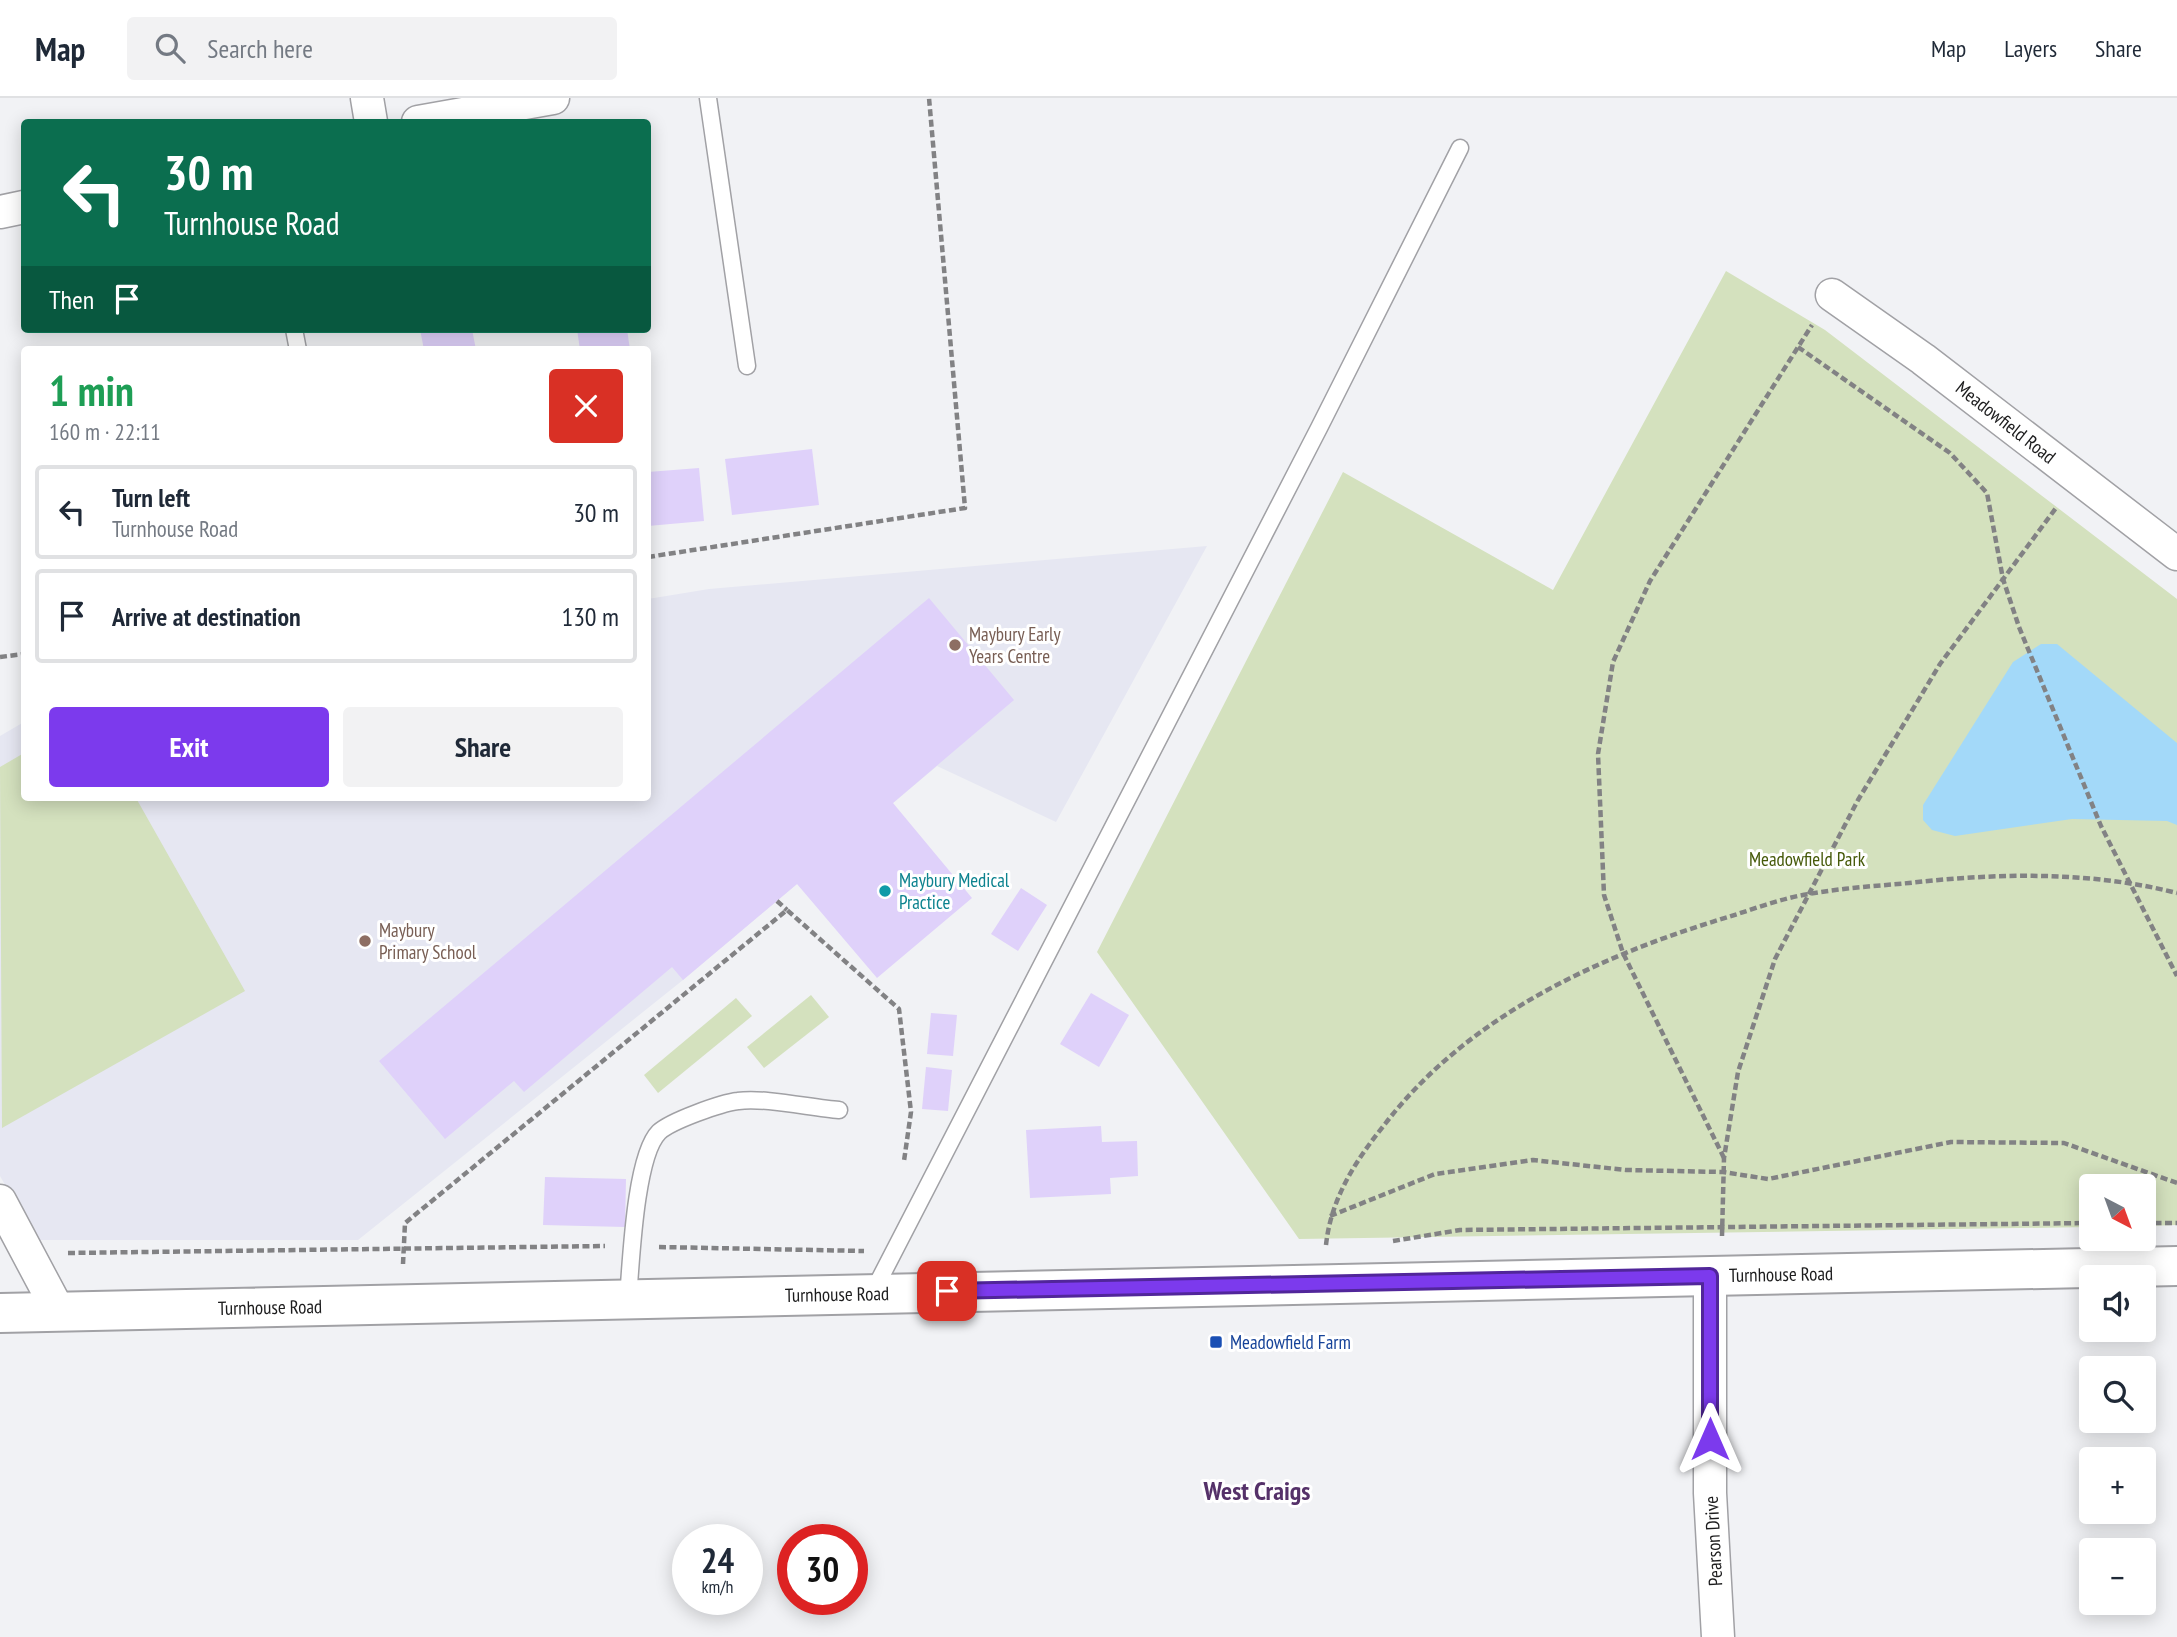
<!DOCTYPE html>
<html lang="en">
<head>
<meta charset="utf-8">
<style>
	body { margin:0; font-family:"PT Sans Narrow",sans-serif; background:#f2f2f3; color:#1f2937; height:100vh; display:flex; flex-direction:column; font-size:26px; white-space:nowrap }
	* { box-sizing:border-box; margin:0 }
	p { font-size:23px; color:#747a83 }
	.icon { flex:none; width:38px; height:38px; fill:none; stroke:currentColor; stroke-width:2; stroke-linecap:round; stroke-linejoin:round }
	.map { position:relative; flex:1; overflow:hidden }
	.drawer { position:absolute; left:21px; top:248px; width:630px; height:455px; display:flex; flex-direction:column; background:#fff; border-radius:7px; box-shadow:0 4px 18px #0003 }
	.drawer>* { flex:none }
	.guide { position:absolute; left:21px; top:21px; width:630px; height:214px; border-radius:7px; box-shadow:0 4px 18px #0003; background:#0b6e4f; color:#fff; overflow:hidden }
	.needle { width:46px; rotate:139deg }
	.fabs { position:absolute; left:2079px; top:1076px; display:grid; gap:14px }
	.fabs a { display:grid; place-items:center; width:77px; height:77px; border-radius:7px; background:#fff; box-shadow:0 4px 18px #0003; font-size:35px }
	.speed { position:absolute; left:672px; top:1426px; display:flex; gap:14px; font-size:35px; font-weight:700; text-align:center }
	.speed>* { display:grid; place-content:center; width:91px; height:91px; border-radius:50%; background:#fff; box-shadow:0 4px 18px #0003; line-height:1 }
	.speed small { font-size:18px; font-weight:400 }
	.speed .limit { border:10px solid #d22; background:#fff; color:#111 }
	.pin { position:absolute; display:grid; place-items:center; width:60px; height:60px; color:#fff; margin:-30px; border-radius:14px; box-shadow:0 4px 10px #0006 }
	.me { position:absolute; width:77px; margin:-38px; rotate:0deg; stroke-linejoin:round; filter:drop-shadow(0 0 5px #0008) }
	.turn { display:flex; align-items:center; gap:24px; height:147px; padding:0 28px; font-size:32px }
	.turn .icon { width:91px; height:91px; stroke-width:2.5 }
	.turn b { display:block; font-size:49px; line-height:60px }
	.then { display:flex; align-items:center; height:66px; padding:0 28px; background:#0003; gap:14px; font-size:26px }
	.round { display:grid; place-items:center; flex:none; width:74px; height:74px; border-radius:7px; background:#f2f2f3 }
	.overview { display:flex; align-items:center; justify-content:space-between; height:119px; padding:0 28px }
	h1 { font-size:42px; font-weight:600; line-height:52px; color:#1e9e55 }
	.action { display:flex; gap:14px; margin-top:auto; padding:14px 28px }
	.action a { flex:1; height:80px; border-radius:7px; background:#7c3aed; color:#fff; font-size:28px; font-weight:600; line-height:80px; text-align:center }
	.action a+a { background:#f2f2f3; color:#1f2937 }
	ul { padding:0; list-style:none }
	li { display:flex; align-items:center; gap:21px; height:94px; margin:0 14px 10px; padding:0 14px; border:4px solid #e0e1e3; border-radius:7px }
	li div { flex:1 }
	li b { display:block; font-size:26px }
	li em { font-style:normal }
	header { display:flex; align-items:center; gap:42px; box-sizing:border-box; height:98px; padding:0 35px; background:#fff; border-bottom:2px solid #e0e1e3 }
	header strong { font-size:33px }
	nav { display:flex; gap:38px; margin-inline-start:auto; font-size:24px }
	.search { width:490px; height:63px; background:#f2f2f3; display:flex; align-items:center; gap:18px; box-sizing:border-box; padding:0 24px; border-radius:7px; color:#747a83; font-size:26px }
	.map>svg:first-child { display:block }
	.built { fill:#e6e7f2 }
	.green { fill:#d4e1be }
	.water { fill:#a3d9f9 }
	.building { fill:#dfd1fa }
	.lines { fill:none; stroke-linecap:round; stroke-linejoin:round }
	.lane-casing { stroke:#a1a1a5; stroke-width:19 }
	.street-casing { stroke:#a1a1a5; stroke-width:35 }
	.secondary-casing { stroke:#a1a1a5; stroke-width:42 }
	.path { stroke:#828284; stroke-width:4.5; stroke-dasharray:7 3.5; stroke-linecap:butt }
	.lane { stroke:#fff; stroke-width:16 }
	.street { stroke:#fff; stroke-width:32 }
	.secondary { stroke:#fff; stroke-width:38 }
	.route-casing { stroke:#51269a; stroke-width:18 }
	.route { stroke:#7c3aed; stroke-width:12 }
	.education-dot { fill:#8d6e63; stroke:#fff; stroke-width:2.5 }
	.culture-dot { fill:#0f9aa8; stroke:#fff; stroke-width:2.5 }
	.transit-dot { fill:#1a4fb4; stroke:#fff; stroke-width:2.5 }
	.labels { text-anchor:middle; stroke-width:6; stroke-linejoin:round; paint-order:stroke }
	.street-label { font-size:19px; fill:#1c1c1d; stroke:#fff }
	.education-label { font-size:19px; fill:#785e54; stroke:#fff; text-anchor:start }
	.park-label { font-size:19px; fill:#465a0a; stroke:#fff }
	.culture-label { font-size:19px; fill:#0d838f; stroke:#fff; text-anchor:start }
	.transit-label { font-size:19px; fill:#164399; stroke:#fff; text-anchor:start }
	.district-label { font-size:26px; font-weight:bold; fill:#553169; stroke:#fff }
</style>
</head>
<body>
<header>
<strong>Map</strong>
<div class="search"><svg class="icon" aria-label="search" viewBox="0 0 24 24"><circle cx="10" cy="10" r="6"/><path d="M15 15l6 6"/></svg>Search here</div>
<nav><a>Map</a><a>Layers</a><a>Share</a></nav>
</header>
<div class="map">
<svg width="2177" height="1539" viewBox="0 0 2177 1539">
	<rect width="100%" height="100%" fill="#f1f2f5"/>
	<path class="built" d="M1207 448 1056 724 937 668 683 882 358 1142H36L0 1078V638L24 624V700H648V501L709 491Z"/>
	<g class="green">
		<path d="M1726 173 1825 232 2177 501V1127L2144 1128V1088H2091V1129L1299 1141 1097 854 1343 374 1553 492Z"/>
		<path d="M24 655V700H136L245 893 2 1030 0 669Z"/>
		<path d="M811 897 829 919 764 970 747 949Z"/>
		<path d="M736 900 752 918 658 995 644 977Z"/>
	</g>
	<path class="water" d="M2041 546H2057L2177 645V727L2167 723 2072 721 1955 738 1932 732 1923 722V707L2013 564Z"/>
	<g class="building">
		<path d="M420 231H472L476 252H424Z"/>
		<path d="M577 231H627L630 252H580Z"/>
		<path d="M812 351 819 407 732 417 725 361Z"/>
		<path d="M699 370 704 423 648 428V374Z"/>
		<path d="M929 500 1014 602 893 705 972 800 877 880 797 786 683 882 672 869 524 994 514 983 445 1041 379 963Z"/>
		<path d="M1021 790 1047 807 1018 853 991 836Z"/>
		<path d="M1091 895 1129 917 1099 969 1060 946Z"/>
		<path d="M931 915 957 917 953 958 927 956Z"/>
		<path d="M926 969 952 972 948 1013 922 1011Z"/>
		<path d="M1101 1028 1102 1044 1137 1043 1138 1078 1110 1080 1111 1096 1030 1100 1026 1032Z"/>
		<path d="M545 1079 626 1081 625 1129 543 1127Z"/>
	</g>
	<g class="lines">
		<defs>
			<g id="lane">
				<path d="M708 0 747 268"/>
				<path d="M294 231 298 252"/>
				<path d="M873 1194 1319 330 1460 50"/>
				<path d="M628 1201C631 1165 635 1058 659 1034 671 1023 721 1005 738 1003 763 999 812 1010 839 1012"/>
			</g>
			<g id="street">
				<path d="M367 0 371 24"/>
				<path d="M418 24 553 0"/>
				<path d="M0 114 24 109"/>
				<path d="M1832 197 1923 261 2177 456"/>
				<path d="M0 1103 59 1214"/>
				<path d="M1710 1178V1395L1718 1539"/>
			</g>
			<path id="secondary" d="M0 1215 2177 1168"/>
		</defs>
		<use href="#lane" class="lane-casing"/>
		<use href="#street" class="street-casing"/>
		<use href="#secondary" class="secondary-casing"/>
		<g class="path">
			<path d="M1798 249 1950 355 1987 395 2003 481 2019 529 2101 728 2177 878"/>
			<path d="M648 459 965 410 929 0"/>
			<path d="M0 559 24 556"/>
			<path d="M777 803 787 812"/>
			<path d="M1724 1060 1623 855 1604 797 1598 656 1613 564 1650 483 1812 227"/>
			<path d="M1330 1118 1435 1076 1533 1062 1626 1072 1723 1074 1768 1081 1951 1044 2064 1045 2177 1085"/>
			<path d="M2144 1125H2177"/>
			<path d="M1722 1138 1724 1060 1738 974 1775 861 1858 702 1940 566 2056 410"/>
			<path d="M1393 1143 1460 1132 2091 1125"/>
			<path d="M1326 1147C1331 1100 1356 1062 1385 1026 1469 917 1599 858 1728 819 1754 811 1782 800 1809 796 1842 790 1876 788 1909 785 1998 775 2090 773 2177 795"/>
			<path d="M659 1149 864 1153"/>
			<path d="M68 1155 605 1148"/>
			<path d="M403 1166 405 1125 787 812 899 911 911 1014 904 1063"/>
		</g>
		<use href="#lane" class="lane"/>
		<use href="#street" class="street"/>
		<use href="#secondary" class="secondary"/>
	</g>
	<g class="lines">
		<defs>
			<path id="route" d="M947 1193 1710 1178V1341"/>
		</defs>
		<use href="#route" class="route-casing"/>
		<use href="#route" class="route"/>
	</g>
	<g class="education-dot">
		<circle cx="955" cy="547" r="7"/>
		<circle cx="365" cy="843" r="7"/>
	</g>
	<circle class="culture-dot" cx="885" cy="793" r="7"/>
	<rect class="transit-dot" x="1209" y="1237" width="14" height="14" rx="3.5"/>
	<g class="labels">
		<g class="street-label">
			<text transform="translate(2006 324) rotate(38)" y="7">Meadowfield Road</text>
			<text transform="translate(1781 1176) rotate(-1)" y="7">Turnhouse Road</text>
			<text transform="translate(837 1196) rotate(-1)" y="7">Turnhouse Road</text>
			<text transform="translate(270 1209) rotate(-1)" y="7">Turnhouse Road</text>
			<text transform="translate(1713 1443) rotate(-93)" y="7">Pearson Drive</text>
		</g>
		<g class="education-label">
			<text x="969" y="543">Maybury Early<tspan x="969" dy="22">Years Centre</tspan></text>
			<text x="379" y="839">Maybury<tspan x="379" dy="22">Primary School</tspan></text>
		</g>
		<g class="park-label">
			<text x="1807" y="768">Meadowfield Park</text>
		</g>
		<g class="culture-label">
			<text x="899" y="789">Maybury Medical<tspan x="899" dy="22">Practice</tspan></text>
		</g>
		<g class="transit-label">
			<text x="1230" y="1251">Meadowfield Farm</text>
		</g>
		<g class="district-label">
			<text x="1257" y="1402">West Craigs</text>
		</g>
	</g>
</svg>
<div class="fabs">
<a><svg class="needle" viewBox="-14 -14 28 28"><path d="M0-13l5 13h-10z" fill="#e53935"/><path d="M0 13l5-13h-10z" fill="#747a83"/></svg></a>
<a><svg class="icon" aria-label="sound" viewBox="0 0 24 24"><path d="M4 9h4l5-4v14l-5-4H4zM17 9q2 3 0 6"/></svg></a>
<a><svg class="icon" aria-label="search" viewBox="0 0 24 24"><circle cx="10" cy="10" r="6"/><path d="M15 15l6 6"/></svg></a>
<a>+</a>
<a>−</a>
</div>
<div class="speed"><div>24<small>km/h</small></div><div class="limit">30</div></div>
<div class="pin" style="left:947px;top:1193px;background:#d93025"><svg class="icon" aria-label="arrive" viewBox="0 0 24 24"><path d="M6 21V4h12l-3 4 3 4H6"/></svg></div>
<svg class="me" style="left:1710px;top:1341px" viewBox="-20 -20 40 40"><path d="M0-17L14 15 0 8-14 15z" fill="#7c3aed" stroke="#fff" stroke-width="4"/></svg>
<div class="guide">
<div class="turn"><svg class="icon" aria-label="left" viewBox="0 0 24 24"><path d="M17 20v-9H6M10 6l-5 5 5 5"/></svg><div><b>30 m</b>Turnhouse Road</div></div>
<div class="then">Then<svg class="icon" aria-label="arrive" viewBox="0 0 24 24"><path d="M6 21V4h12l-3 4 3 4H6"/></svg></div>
</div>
<section class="drawer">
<div class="overview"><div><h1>1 min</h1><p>160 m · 22:11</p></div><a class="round" style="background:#d93025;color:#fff"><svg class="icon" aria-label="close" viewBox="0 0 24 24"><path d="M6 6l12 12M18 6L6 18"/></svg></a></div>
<ul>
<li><svg class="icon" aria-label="left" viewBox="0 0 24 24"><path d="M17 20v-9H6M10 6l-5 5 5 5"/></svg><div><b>Turn left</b><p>Turnhouse Road</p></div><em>30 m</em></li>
<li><svg class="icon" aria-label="arrive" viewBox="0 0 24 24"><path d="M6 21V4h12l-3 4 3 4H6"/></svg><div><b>Arrive at destination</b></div><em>130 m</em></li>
</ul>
<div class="action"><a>Exit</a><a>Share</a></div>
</section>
</div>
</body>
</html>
